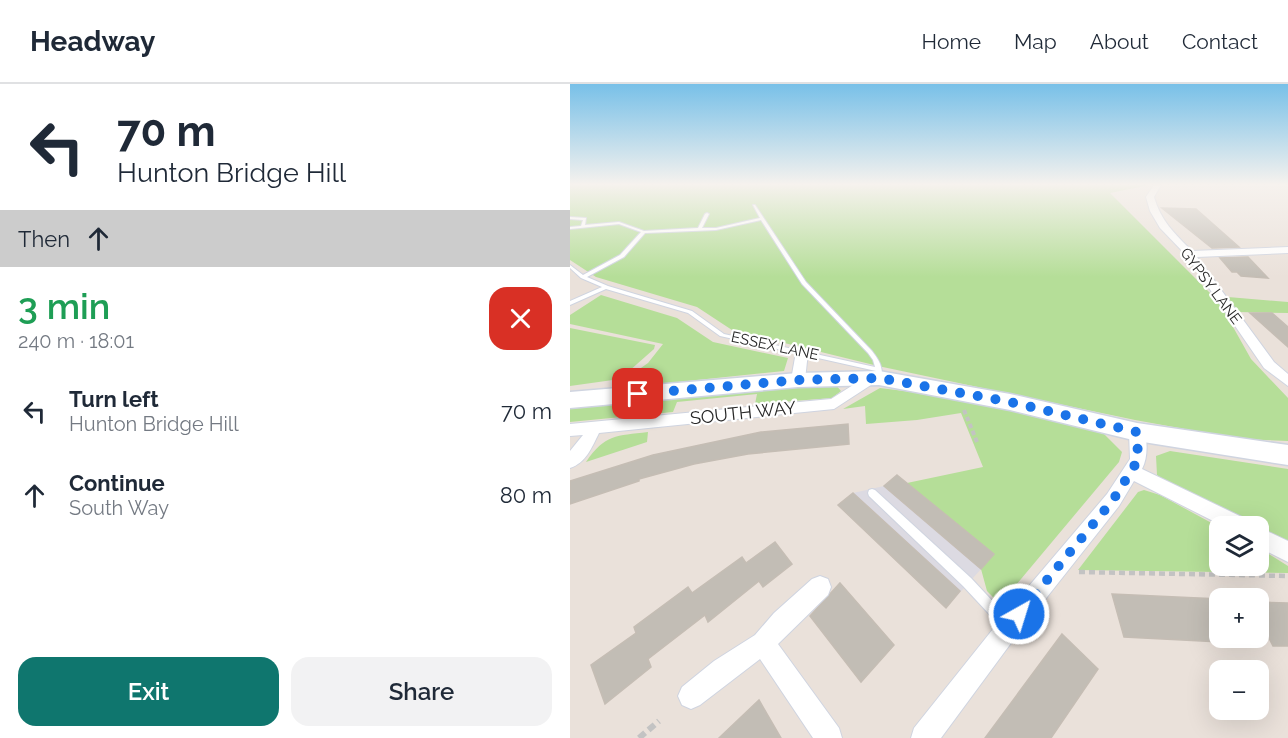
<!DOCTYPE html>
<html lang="en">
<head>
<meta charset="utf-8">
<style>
	body { margin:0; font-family:Raleway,sans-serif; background:#f2f2f3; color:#1f2937; height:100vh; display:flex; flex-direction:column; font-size:22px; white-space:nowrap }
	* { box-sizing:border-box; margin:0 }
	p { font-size:20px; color:#747a83 }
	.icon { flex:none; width:33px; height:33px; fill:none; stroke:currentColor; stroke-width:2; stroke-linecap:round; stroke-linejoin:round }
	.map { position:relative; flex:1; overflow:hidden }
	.side { display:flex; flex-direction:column; background:#fff; width:570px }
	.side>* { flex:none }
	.top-card { background:#fff; color:#1f2937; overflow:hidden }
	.tools { position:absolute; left:639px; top:432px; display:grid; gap:12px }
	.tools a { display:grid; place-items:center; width:60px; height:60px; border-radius:12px; background:#fff; box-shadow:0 6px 24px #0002; font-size:30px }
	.pin { position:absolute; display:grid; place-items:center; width:51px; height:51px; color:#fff; margin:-26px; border-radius:12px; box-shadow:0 3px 9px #0006 }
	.me { position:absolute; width:66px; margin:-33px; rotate:39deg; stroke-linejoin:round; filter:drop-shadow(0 0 4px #0008) }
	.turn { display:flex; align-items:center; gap:21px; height:126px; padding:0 18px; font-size:27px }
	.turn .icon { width:78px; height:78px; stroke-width:2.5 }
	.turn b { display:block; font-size:42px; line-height:51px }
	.then { display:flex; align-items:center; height:57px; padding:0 18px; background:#0003; gap:12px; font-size:22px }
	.round { display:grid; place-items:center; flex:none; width:63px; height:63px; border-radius:18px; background:#f2f2f3 }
	.summary { display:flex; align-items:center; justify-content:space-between; height:102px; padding:0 18px }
	h1 { font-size:36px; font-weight:600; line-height:45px; color:#1e9e55 }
	.cta { display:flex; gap:12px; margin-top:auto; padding:12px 18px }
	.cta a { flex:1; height:69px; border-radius:18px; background:#0f766e; color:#fff; font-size:24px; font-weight:600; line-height:69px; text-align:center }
	.cta a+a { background:#f2f2f3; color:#1f2937 }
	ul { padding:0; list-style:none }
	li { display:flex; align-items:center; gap:18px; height:84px; padding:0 18px }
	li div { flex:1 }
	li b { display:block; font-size:22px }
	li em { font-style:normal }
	header { display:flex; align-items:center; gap:36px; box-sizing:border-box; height:84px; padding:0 30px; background:#fff; border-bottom:2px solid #e0e1e3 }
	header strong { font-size:28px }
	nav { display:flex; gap:33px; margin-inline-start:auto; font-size:21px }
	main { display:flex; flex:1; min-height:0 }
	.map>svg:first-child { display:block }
	.industrial { fill:#dcdae2 }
	.green { fill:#b5de98 }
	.building { fill:#c2bdb5; stroke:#c5bdb4; stroke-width:1.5 }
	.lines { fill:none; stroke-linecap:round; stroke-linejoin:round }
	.lane-casing { stroke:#cfd4e0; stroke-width:2 }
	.street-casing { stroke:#cfd4e0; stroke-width:2 }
	.secondary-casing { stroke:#cfd4e0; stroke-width:3 }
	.path-far2 { stroke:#c3c3c3; stroke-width:4; stroke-dasharray:4.5 3; stroke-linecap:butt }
	.path-far1 { stroke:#c3c3c3; stroke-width:4.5; stroke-dasharray:6 4; stroke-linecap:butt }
	.path { stroke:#c3c3c3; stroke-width:6; stroke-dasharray:8 4.5; stroke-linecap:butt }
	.lane { fill:#fff; fill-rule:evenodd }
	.street { fill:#fff; fill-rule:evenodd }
	.secondary { fill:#fff; fill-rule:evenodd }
	.route { stroke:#1a73e8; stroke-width:10; stroke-dasharray:0 18 }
	.labels { text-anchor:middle; stroke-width:4.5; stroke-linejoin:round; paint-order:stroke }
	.far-street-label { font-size:15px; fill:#282828; stroke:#fff }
	.street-label { font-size:18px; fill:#282828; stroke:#fff }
</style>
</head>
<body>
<header>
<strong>Headway</strong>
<nav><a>Home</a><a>Map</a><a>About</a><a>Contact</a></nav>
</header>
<main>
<section class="side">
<div class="top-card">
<div class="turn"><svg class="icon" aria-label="left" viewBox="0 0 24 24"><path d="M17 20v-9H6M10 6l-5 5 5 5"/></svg><div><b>70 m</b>Hunton Bridge Hill</div></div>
<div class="then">Then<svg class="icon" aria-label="ahead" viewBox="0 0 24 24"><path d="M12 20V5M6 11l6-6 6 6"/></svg></div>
</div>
<div class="summary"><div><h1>3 min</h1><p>240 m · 18:01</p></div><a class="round" style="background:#d93025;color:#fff"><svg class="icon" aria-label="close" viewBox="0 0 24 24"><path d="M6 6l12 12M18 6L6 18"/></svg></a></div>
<ul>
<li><svg class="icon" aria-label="left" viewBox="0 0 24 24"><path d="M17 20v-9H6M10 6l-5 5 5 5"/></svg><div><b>Turn left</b><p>Hunton Bridge Hill</p></div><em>70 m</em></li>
<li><svg class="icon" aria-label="ahead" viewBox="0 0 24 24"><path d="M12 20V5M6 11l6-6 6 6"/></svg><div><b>Continue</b><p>South Way</p></div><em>80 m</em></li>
</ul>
<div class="cta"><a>Exit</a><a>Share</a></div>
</section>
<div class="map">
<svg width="718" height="654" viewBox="0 0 718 654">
	<rect width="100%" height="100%" fill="#eae1da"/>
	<path class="industrial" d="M327 391 411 485 376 524 268 421 283 409 314 402Z"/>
	<g class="green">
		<path d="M0 101H579L540 109 649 218 681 275 718 314V357L670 355 565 336 308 282 162 246 127 223 26 193 0 176Z"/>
		<path d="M31 211 107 234 143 258 218 274 214 287 41 305 78 279 93 260 0 240V231Z"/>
		<path d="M658 213 718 218V229L667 228Z"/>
		<path d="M0 244 85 261 84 265 50 295 0 302Z"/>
		<path d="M265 300 271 307 262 314 185 320 187 310 107 318 103 328 0 338V323Z"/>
		<path d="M310 304 414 317 424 322 534 350 552 368 549 378 430 520 417 507 411 485 337 399 413 383 391 329 347 336 296 340 295 322 273 325Z"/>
		<path d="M78 348 77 358 16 378C35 350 46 352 78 348Z"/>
		<path d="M600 367 718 385V462L689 446 688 442H682L593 396 587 391 586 372Z"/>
		<path d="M574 406 590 411 649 443 650 482H688L689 464 718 482V489L508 486 568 408Z"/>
	</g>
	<g class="building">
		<path d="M592 124 626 125 669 163 642 164Z"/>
		<path d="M678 173 698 194 671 192 667 188H662L650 174Z"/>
		<path d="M680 229H702L718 243V263Z"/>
		<path d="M278 340 279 360 178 370 124 380 69 395V397L0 420V397L83 371 191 348Z"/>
		<path d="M327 391 424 470 411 485 314 402Z"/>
		<path d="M283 409 390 507 376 524 268 421Z"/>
		<path d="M205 458 222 480 193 503 189 497 138 538 135 531 78 575 81 583 35 620 21 581 66 549 64 543 118 503 122 509 172 473 176 479Z"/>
		<path d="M270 499 324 561 291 598 240 532Z"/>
		<path d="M542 510 650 515V558L554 553Z"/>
		<path d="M688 518 718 519V562H703L688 532Z"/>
		<path d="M492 550 528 585 481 654H415Z"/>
		<path d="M189 616 211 654H149Z"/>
	</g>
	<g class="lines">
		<defs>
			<g id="lane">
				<path d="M183 121H185L236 198 302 267C309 276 314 284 311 296H307L306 287 150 252 118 229 36 205 0 221V217L32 203 11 194 0 184V181L13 191 50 171 71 148 49 140 0 145V143L11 142 13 136 0 135V133L16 134 15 141 49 138 74 147 128 144 135 130 137 129 139 130 132 144H146L190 134ZM191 136 232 200 298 269 303 276 305 283 154 250 122 227 38 202 17 193 54 173 75 149 146 146Z"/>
				<path d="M302 405 305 406 401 494 442 538 444 542 442 546 438 548 434 546 393 502 299 412 298 409 299 406Z"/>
			</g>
			<g id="street">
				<path d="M584 101H591L584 113C591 137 605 150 622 167L718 163V169L627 173 704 278 718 290V302L694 284 617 172 590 144 580 127 576 113Z"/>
				<path d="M232 264 238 268 235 296 228 301 221 296 226 268Z"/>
				<path d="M302 289 309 294 307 297 264 325 29 349C22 363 16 379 0 384V367L13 351 0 352V340L261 315Z"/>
				<path d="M567 342 573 344C578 355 578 374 572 385L678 436 680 442H653L564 397 549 422 447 551 371 654H341L344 644 431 535 537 410 560 375 559 348 561 344Z"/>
				<path d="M688 443 718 457V478L688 463Z"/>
				<path d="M250 492 258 495 261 503 258 511 208 560 269 644 272 654H243L190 575 130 621 121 625 112 621 108 612 112 603 144 577 185 551 204 529 242 495Z"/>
			</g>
			<path id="secondary" d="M309 287 440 310 567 339 718 361V381L567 357 440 326 309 301 228 303 0 324V308L228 289Z"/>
		</defs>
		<use href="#lane" class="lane-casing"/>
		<use href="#street" class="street-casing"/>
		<use href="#secondary" class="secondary-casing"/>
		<path class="path-far2" d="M394 326 407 358"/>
		<path class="path-far1" d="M509 488 718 492"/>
		<path class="path" d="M69 654 89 637"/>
		<use href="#lane" class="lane"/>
		<use href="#street" class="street"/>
		<use href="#secondary" class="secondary"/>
	</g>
	<linearGradient id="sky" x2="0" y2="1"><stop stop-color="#78c0e8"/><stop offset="0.52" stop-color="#f6f2ee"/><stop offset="1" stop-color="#f6f2ee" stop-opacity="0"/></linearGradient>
	<rect width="718" height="193" fill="url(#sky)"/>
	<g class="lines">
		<path class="route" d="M68 310 228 296 309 294 440 318 567 348 568 376 543 416 449 530"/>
	</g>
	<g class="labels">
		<g class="far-street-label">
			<text transform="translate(641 202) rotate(53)" y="5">GYPSY LANE</text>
			<text transform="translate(205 262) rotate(12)" y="5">ESSEX LANE</text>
		</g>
		<g class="street-label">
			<text transform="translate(173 329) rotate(-6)" y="6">SOUTH WAY</text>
		</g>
	</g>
</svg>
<div class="tools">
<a><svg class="icon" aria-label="layers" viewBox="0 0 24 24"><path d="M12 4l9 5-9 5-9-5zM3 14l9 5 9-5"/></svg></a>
<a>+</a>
<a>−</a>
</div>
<div class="pin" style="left:68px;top:310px;background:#d93025"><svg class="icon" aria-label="arrive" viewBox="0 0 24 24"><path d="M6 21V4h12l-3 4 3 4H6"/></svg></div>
<svg class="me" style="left:449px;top:530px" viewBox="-20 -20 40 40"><circle r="17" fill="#1a73e8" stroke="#fff" stroke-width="3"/><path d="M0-11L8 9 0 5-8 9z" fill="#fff"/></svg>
</div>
</main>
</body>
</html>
